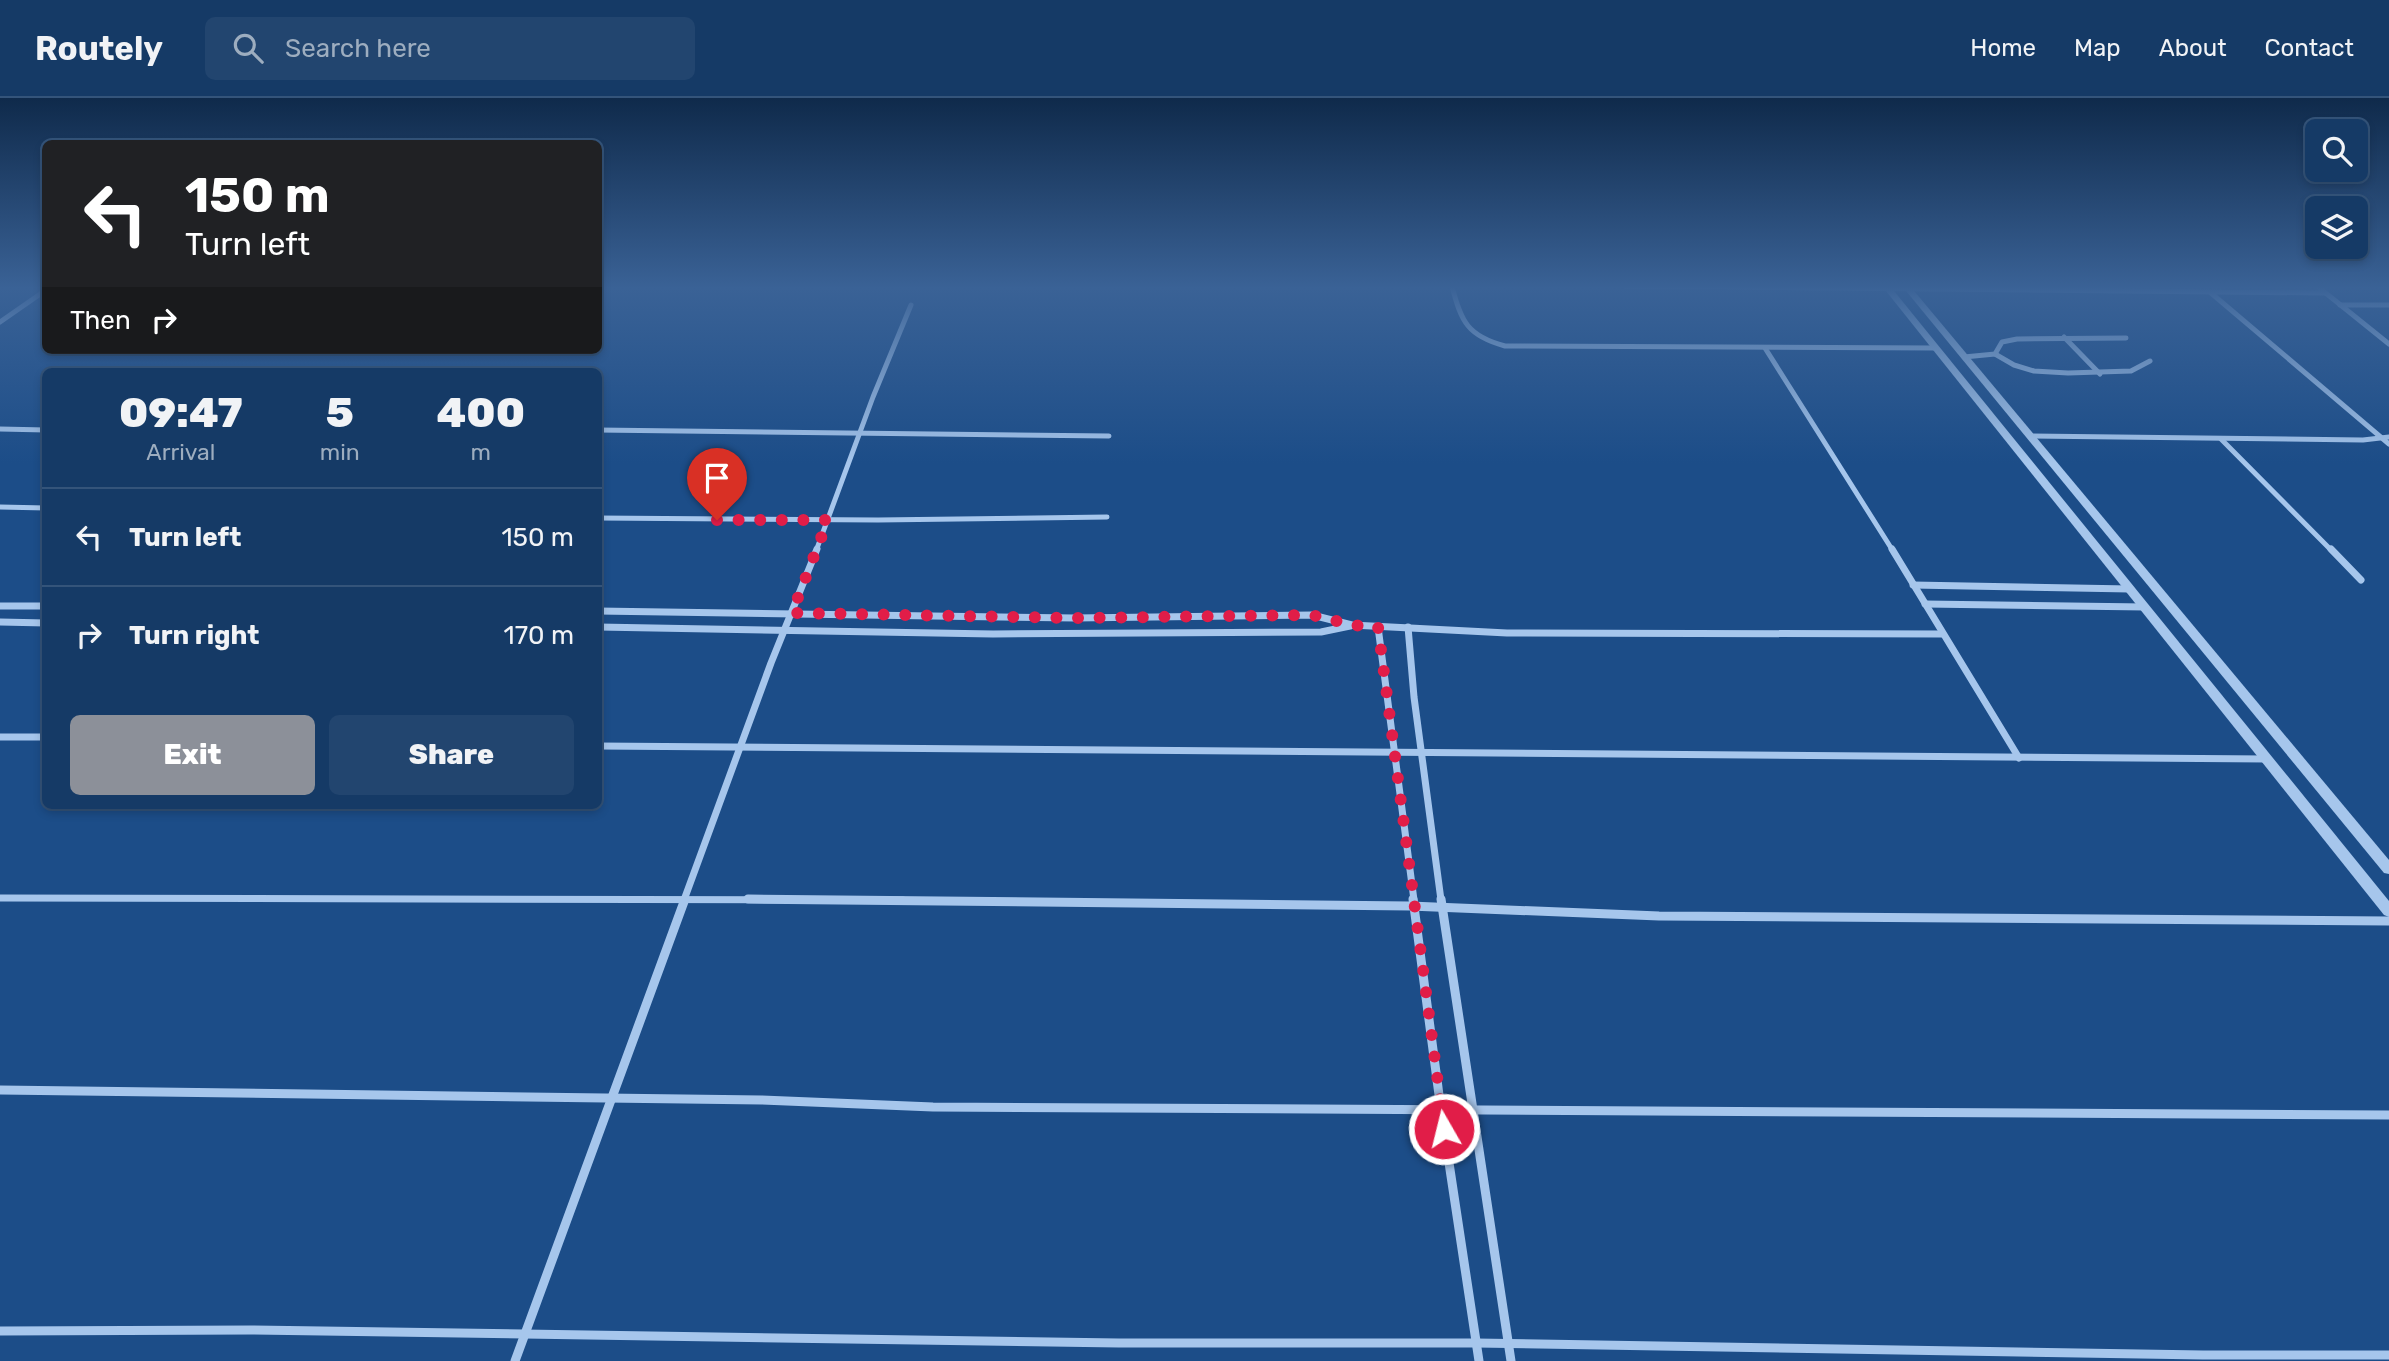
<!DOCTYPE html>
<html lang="en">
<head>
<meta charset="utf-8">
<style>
	body { margin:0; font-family:Rubik,sans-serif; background:#22456f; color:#f1f3f6; height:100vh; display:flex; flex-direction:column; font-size:26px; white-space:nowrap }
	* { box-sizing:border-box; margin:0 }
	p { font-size:23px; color:#9dadbf }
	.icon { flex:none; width:38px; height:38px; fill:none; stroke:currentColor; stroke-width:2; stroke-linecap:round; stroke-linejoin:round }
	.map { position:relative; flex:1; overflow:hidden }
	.drawer { position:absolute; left:42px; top:270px; width:560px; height:441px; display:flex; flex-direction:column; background:#153a66; border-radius:10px; box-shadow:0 4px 10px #0003,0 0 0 2px #34547a }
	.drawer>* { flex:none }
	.banner { position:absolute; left:42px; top:42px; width:560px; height:214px; border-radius:10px; box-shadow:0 4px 10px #0003,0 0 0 2px #34547a; background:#202124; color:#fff; overflow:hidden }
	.fabs { position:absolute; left:2305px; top:21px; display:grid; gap:14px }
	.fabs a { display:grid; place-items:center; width:63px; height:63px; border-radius:10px; background:#153a66; box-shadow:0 4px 10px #0003,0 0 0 2px #34547a; font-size:35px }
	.pin { position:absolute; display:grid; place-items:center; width:60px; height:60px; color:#fff; margin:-72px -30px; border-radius:50% 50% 50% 0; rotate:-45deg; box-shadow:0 0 7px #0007 }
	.pin .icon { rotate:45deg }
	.me { position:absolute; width:77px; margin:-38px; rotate:352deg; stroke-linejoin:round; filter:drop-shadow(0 0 5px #0008) }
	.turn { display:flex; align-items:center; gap:24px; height:147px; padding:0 28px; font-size:32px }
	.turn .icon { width:91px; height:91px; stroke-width:2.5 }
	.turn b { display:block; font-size:49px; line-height:60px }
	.then { display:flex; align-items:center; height:66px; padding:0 28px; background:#0003; gap:14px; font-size:26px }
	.eta { display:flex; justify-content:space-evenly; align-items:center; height:119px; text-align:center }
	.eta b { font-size:42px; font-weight:800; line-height:49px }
	.button { display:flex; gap:14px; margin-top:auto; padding:14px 28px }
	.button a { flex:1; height:80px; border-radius:10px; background:#8c9099; color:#fff; font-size:28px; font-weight:800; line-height:80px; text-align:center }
	.button a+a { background:#22456f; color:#f1f3f6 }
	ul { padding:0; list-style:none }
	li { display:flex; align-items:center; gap:21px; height:98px; padding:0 28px; border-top:2px solid #34547a }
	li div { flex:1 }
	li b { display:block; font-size:26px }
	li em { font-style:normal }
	header { display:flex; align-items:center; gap:42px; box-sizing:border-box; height:98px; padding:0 35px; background:#153a66; border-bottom:2px solid #34547a }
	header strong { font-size:33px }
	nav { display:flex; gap:38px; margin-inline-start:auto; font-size:24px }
	.search { width:490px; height:63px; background:#22456f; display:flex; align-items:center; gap:18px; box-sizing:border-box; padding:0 24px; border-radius:10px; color:#9dadbf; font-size:26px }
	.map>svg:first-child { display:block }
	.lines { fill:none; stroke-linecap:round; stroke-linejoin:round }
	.minor-far2 { stroke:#a6c6ec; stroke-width:5 }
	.minor-far1 { stroke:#a6c6ec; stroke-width:7 }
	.minor { stroke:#a6c6ec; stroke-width:9 }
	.tertiary { fill:#a6c6ec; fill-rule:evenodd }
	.route { stroke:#e11d48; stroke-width:12; stroke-dasharray:0 21.6 }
</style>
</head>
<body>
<header>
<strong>Routely</strong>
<div class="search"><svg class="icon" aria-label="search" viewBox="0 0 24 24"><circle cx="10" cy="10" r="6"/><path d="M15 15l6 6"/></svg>Search here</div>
<nav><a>Home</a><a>Map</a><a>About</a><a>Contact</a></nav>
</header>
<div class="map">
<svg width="2389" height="1263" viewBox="0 0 2389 1263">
	<rect width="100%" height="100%" fill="#1c4d88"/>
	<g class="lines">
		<g class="minor-far2">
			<path d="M1452 188C1461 224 1468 238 1505 248L1936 250"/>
			<path d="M1625 188 2325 195"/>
			<path d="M2317 188 2389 246"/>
			<path d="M2211 195 2389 346"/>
			<path d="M2340 207H2389"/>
			<path d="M0 224 46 192"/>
			<path d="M2064 239 2100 276"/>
			<path d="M1765 250 1893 453"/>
			<path d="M1995 256 2014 267 2034 273 2068 275 2131 273 2150 263"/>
			<path d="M1964 259 1995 256 2002 244 2017 241 2126 240"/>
			<path d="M0 331 46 332"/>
			<path d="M598 332 1109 338"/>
			<path d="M2030 338 2363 342 2389 339"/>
			<path d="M2221 341 2332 453"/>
			<path d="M0 409 46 410"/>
			<path d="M598 420 878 422 1107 419"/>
			<path d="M816 453 873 299 911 207"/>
		</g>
		<g class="minor-far1">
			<path d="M1892 451 2019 660"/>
			<path d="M2331 451 2361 482"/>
			<path d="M1913 487 2130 491"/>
			<path d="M1925 506 2145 509"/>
			<path d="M0 508H46"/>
			<path d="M598 513 1075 520 1312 517 1352 527 1507 535 1942 536"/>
			<path d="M0 524 46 525"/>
			<path d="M598 529 993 536 1321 534 1350 528"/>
			<path d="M1378 529 1414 802"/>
			<path d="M1408 529 1414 599 1441 802"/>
			<path d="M0 639H46"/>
			<path d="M598 648 2267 661"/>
			<path d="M0 800 903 802"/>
			<path d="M684 802 771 565 817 451"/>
		</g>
		<g class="minor">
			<path d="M748 801 1410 808 1659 818 2389 823"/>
			<path d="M1413 801 1441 1012 1479 1263"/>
			<path d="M1441 801 1511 1263"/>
			<path d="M0 992 762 1002 933 1009 2389 1017"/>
			<path d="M0 1233 252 1232 1119 1245H1476L2203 1257H2389"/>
			<path d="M515 1263 685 801"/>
		</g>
		<g class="tertiary">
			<path d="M1882 188H1890L2389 803V819L2384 817Z"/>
			<path d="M1902 188H1910L2389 762V776L2384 775Z"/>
		</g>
	</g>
	<linearGradient id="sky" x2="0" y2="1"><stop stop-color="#0f2a4b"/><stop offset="0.52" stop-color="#3a6296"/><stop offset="1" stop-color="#3a6296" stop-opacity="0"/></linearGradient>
	<rect width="2389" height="365" fill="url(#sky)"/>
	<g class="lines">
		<path class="route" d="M717 422H828L792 515 1075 520 1312 517 1352 527 1378 529 1444 1031"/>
	</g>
</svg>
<div class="fabs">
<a><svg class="icon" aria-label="search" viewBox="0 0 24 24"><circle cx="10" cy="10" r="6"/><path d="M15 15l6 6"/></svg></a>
<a><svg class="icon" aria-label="layers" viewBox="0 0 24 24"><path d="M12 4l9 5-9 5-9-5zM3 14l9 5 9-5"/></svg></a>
</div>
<div class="pin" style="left:717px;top:422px;background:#d93025"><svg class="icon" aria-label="arrive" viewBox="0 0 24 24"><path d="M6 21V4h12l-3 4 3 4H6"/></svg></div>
<svg class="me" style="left:1444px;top:1031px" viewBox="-20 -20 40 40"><circle r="17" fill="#e11d48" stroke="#fff" stroke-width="3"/><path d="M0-11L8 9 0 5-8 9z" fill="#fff"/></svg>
<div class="banner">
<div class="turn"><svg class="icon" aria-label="left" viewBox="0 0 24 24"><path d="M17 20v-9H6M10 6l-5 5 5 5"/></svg><div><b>150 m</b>Turn left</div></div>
<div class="then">Then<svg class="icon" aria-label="right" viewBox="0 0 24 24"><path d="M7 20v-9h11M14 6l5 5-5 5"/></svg></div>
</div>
<section class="drawer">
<div class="eta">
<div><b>09:47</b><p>Arrival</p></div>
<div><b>5</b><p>min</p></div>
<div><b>400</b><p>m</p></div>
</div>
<ul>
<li><svg class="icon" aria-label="left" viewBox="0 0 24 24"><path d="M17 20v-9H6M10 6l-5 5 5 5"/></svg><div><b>Turn left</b></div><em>150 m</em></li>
<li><svg class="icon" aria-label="right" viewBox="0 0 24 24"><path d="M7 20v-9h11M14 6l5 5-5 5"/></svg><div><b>Turn right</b></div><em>170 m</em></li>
</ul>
<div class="button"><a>Exit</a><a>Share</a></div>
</section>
</div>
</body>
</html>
